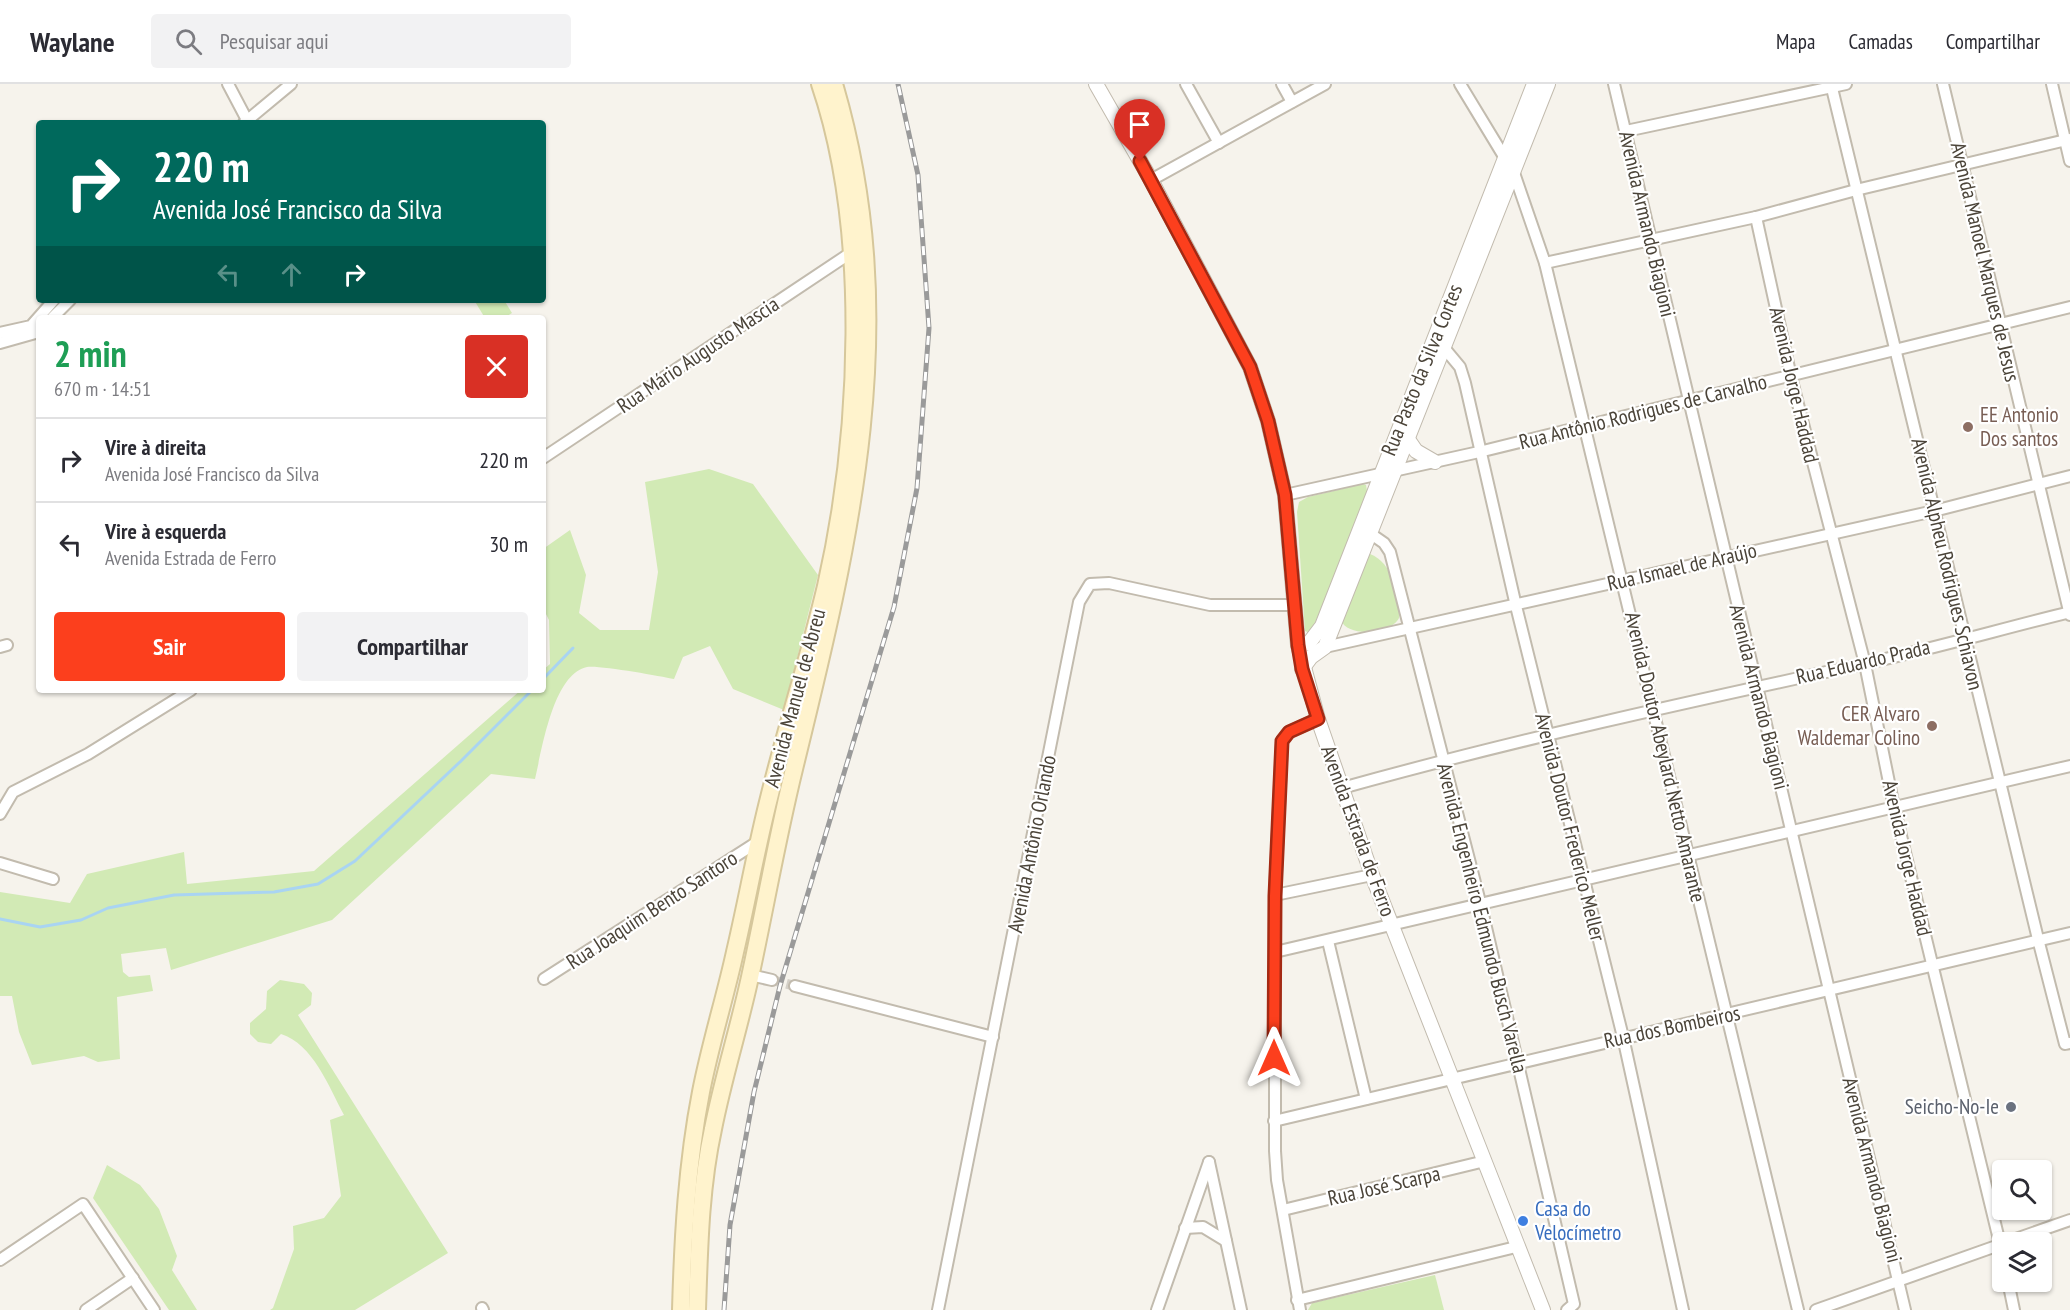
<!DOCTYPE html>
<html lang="pt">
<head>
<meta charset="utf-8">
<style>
	body { margin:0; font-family:"PT Sans Narrow",sans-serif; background:#f2f2f3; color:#2b2b33; height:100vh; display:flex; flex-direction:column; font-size:22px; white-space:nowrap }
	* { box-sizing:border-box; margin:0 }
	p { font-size:20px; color:#7c7c81 }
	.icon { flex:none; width:33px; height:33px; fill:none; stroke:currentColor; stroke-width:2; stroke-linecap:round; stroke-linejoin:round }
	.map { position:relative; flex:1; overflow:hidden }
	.side { position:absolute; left:36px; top:231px; width:510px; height:378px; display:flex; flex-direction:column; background:#fff; border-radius:6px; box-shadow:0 2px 4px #0004 }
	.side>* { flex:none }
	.top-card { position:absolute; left:36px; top:36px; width:510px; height:183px; border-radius:6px; box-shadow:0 2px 4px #0004; background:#00695c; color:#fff; overflow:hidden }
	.fabs { position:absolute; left:1992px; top:1076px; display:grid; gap:12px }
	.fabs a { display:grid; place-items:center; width:60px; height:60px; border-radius:6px; background:#fff; box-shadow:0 2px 4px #0004; font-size:30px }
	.pin { position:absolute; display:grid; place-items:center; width:51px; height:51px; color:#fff; margin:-62px -26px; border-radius:50% 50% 50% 0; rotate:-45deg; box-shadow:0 0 6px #0007 }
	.pin .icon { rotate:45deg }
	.me { position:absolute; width:66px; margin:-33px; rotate:0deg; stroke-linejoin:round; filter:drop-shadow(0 0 4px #0008) }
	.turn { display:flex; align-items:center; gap:21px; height:126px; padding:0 18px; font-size:27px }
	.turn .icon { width:78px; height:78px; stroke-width:2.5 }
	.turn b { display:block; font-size:42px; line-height:51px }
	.lanes { display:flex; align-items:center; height:57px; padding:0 18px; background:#0003; justify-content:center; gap:30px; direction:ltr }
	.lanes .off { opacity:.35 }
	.round { display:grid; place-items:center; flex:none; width:63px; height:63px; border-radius:6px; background:#f2f2f3 }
	.overview { display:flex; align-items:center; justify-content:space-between; height:102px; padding:0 18px }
	h1 { font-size:36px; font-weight:800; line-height:45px; color:#1e9e55 }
	.button { display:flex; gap:12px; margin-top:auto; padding:12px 18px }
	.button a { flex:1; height:69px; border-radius:6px; background:#fc3f1d; color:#fff; font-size:24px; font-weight:800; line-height:69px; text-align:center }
	.button a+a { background:#f2f2f3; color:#2b2b33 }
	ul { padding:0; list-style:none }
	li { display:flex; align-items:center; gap:18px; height:84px; padding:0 18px; border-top:2px solid #e1e1e2 }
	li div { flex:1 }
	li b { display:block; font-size:22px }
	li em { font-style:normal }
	header { display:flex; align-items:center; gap:36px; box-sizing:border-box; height:84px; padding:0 30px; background:#fff; border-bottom:2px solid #e1e1e2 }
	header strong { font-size:28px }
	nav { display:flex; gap:33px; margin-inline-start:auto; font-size:21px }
	.search { width:420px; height:54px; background:#f2f2f3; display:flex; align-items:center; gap:15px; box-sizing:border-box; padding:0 21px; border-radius:6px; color:#7c7c81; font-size:22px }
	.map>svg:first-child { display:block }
	.green { fill:#d2eab5 }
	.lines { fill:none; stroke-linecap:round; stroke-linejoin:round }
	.stream { stroke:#a9d4f2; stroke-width:3 }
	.minor-tunnel { stroke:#d4d0c8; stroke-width:10; stroke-dasharray:10 5; stroke-linecap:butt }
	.minor-casing { stroke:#c2bbae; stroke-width:14 }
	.tertiary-casing { stroke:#c2bbae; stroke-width:16 }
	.secondary-casing { stroke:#d6c79b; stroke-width:20 }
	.minor { stroke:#fff; stroke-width:10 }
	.tertiary { stroke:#fff; stroke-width:14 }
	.secondary { stroke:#fff3cd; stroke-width:16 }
	.rail-casing { stroke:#9a9a9a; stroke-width:5 }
	.rail { stroke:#fff; stroke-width:3; stroke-dasharray:9; stroke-linecap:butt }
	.route-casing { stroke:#a42913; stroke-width:15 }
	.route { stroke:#fc3f1d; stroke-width:10 }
	.education-dot { fill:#8d6e63; stroke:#fff; stroke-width:2 }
	.worship-dot { fill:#6b7280; stroke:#fff; stroke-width:2 }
	.shop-dot { fill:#3f7fe0; stroke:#fff; stroke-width:2 }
	.labels { text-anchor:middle; stroke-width:4.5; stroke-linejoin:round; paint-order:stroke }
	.street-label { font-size:21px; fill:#4b4439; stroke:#fff }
	.education-label { font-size:21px; fill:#785e54; stroke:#fff; text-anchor:start }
	.worship-label { font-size:21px; fill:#5b616d; stroke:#fff; text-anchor:end }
	.shop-label { font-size:21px; fill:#366cbe; stroke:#fff; text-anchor:start }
</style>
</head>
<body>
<header>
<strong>Waylane</strong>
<div class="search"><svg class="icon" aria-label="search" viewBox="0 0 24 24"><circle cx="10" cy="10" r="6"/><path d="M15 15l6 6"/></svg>Pesquisar aqui</div>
<nav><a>Mapa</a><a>Camadas</a><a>Compartilhar</a></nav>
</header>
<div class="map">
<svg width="2070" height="1226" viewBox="0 0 2070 1226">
	<rect width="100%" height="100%" fill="#f6f3ec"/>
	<g class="green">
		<path d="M474 216H504L512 229 504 234H485Z"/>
		<path d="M709 385 753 400 818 491 784 626 733 605 710 562 683 573 674 595C659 592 599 581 587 583 553 590 542 666 535 695L491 690 332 836 171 886 166 864 121 870 123 888 129 893 150 891 153 907 117 913 120 975 98 978 84 972 32 981 19 948 12 912H0V808L70 819 87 790 184 768 187 800 314 787 521 606H543V586L550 580 549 536 543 524V465L570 446 586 491 579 529 600 546H649L658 488 645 398Z"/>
		<path d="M1363 400 1366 401 1367 407 1324 519 1310 549 1305 547 1297 428 1299 418 1308 413Z"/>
		<path d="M1370 470C1392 478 1401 512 1399 534 1392 549 1348 555 1341 536L1366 474Z"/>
		<path d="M280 896 304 900 312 909 311 921 298 931 448 1169 355 1226H270L273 1224 294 1165 293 1142 324 1134 341 1112 330 1036 344 1031C329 1003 313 960 281 950L271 960 258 958 250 950V939L266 925 267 907Z"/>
		<path d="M107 1081 140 1101 159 1125 177 1172 172 1186 197 1226H169L93 1114Z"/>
		<path d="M1435 1191 1444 1226H1308L1312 1219Z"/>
	</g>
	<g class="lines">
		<g class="stream">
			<path d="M543 595 573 564"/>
			<path d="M0 835 40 843 81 836 108 824 174 811 274 808 318 800 355 777 461 677 532 606"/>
		</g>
		<path class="minor-tunnel" d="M772 896 795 902"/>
		<defs>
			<g id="minor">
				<path d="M228 0 247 36"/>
				<path d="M1186 0 1219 59"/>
				<path d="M1282 0 1292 18"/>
				<path d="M1460 0 1514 89 1545 179 1798 1226"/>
				<path d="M1614 0 1905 1226"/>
				<path d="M1831 0 2038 855 2065 960 2070 959"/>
				<path d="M1943 0 2070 531"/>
				<path d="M2052 0 2070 77"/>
				<path d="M244 39 291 0"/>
				<path d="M1626 47 1846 0"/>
				<path d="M1151 96 1325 0"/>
				<path d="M1756 133 1791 293 1865 580 1894 723 2002 1168"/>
				<path d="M1545 179 1756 133 1856 106 2070 55"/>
				<path d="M52 234 70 216"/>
				<path d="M0 249 31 242 54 216"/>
				<path d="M0 259 39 248"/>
				<path d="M1445 265 1460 283 1465 299 1516 522 1623 953 1683 1226"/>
				<path d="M543 374 852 168"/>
				<path d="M1285 411 1479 368 2070 223"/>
				<path d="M1371 450 1384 459 1390 468 1481 822 1574 1220 1567 1226"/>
				<path d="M0 563 7 561"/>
				<path d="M1325 563 1934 427 2070 392"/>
				<path d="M1342 704C1514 656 1688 618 1863 580 1932 565 2001 545 2070 528"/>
				<path d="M0 730 13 708 88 670 191 606"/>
				<path d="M0 779 53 795"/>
				<path d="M1275 811 1372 791"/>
				<path d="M1328 857 1366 1015"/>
				<path d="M1275 868 2070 682"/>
				<path d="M750 891 772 896"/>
				<path d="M544 895 759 757"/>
				<path d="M795 902 993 953"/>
				<path d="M1274 1037 2070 849"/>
				<path d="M1209 1078 1241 1226"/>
				<path d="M1283 1126 1485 1077"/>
				<path d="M1185 1144 1203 1143 1226 1157"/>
				<path d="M2007 1158 2070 1136"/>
				<path d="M0 1176 83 1120 154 1226"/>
				<path d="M2008 1197 2014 1226"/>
				<path d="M1297 1216 1516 1163"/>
				<path d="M482 1224 483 1226"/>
				<path d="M86 1226 133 1194"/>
				<path d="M938 1226 1079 518 1090 500 1109 499 1210 521H1295"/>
				<path d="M1157 1226 1209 1078"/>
				<path d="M1300 1226 1277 1096 1275 1067V811L1282 657 1289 648 1318 635"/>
				<path d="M1816 1226 2002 1160"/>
			</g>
			<g id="tertiary">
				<path d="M1096 0 1151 96 1250 283 1268 337 1285 411 1298 561 1318 635 1372 791 1543 1226"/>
				<path d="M1407 354 1416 367 1435 378"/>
				<path d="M1298 561 1309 559 1322 542 1534 0"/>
				<path d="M1302 585 1311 573 1325 563 1548 0"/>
			</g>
			<g id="secondary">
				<path d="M681 1226C683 1153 687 1080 701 1008 710 961 725 914 735 868 747 817 756 765 769 714 786 644 809 574 826 502 860 352 870 147 820 0"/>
				<path d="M697 1226C699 1166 700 1104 713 1045 723 994 739 944 750 893 765 824 777 754 794 685 851 453 904 237 834 0"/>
			</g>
		</defs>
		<use href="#minor" class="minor-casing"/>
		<use href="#tertiary" class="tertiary-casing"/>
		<use href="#secondary" class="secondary-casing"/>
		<use href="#minor" class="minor"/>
		<use href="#tertiary" class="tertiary"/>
		<use href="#secondary" class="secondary"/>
		<defs>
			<path id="rail" d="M724 1226 730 1141 754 1008 780 902 894 523 917 404 929 244 918 91 898 0"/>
		</defs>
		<use href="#rail" class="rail-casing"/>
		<use href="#rail" class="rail"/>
	</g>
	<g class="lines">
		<defs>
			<path id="route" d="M1140 77 1250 283 1268 337 1285 411 1298 561 1302 585 1318 635 1289 648 1282 657 1275 812 1274 974"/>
		</defs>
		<use href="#route" class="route-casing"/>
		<use href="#route" class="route"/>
	</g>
	<g class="education-dot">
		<circle cx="1968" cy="343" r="6"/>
		<circle cx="1932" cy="642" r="6"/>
	</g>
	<circle class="worship-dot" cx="2011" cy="1023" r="6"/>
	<circle class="shop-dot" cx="1523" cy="1137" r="6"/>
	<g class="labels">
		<g class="street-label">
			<text transform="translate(1647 140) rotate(77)" y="7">Avenida Armando Biagioni</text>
			<text transform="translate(1985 178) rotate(77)" y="7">Avenida Manoel Marques de Jesus</text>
			<text transform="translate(698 271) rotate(-34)" y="7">Rua Mário Augusto Mascia</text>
			<text transform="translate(1422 286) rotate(-68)" y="7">Rua Pasto da Silva Cortes</text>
			<text transform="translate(1794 301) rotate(77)" y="7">Avenida Jorge Haddad</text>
			<text transform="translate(1643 328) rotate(-14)" y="7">Rua Antônio Rodrigues de Carvalho</text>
			<text transform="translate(1947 480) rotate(77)" y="7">Avenida Alpheu Rodrigues Schiavon</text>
			<text transform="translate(1682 483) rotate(-13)" y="7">Rua Ismael de Araújo</text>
			<text transform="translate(1863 578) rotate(-13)" y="7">Rua Eduardo Prada</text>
			<text transform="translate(1759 613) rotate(76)" y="7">Avenida Armando Biagioni</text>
			<text transform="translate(795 614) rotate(-75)" y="7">Avenida Manuel de Abreu</text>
			<text transform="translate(1665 673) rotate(77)" y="7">Avenida Doutor Abeylard Netto Amarante</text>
			<text transform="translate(1570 743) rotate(76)" y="7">Avenida Doutor Frederico Meller</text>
			<text transform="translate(1358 747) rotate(70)" y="7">Avenida Estrada de Ferro</text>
			<text transform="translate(1032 760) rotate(-79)" y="7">Avenida Antônio Orlando</text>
			<text transform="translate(1907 774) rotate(77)" y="7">Avenida Jorge Haddad</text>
			<text transform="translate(652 826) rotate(-33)" y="7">Rua Joaquim Bento Santoro</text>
			<text transform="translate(1482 834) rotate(76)" y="7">Avenida Engenheiro Edmundo Busch Varella</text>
			<text transform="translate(1672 943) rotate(-12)" y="7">Rua dos Bombeiros</text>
			<text transform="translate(1872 1086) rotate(76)" y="7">Avenida Armando Biagioni</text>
			<text transform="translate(1384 1102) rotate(-13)" y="7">Rua José Scarpa</text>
		</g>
		<g class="education-label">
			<text x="1980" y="338">EE Antonio<tspan x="1980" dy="24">Dos santos</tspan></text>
			<text x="1920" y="637" text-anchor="end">CER Alvaro<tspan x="1920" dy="24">Waldemar Colino</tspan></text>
		</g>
		<g class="worship-label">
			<text x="1999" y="1030">Seicho-No-Ie</text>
		</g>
		<g class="shop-label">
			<text x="1535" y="1132">Casa do<tspan x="1535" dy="24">Velocímetro</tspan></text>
		</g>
	</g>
</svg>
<div class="fabs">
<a><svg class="icon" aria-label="search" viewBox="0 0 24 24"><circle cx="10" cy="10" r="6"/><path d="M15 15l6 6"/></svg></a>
<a><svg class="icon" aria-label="layers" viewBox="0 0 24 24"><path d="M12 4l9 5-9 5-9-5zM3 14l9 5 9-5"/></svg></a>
</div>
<div class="pin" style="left:1140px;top:77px;background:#d93025"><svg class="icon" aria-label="arrive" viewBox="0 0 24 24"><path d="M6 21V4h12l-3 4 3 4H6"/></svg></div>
<svg class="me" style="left:1274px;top:974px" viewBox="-20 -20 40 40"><path d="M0-17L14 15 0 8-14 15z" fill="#fc3f1d" stroke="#fff" stroke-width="4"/></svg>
<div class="top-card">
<div class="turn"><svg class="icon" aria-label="right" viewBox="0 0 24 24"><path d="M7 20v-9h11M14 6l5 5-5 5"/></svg><div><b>220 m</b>Avenida José Francisco da Silva</div></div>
<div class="lanes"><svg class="icon off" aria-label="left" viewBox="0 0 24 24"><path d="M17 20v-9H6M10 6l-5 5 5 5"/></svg><svg class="icon off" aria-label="ahead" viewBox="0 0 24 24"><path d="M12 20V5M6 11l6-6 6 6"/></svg><svg class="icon" aria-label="right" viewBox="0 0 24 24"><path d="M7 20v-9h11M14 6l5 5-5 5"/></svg></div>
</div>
<section class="side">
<div class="overview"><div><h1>2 min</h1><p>670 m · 14:51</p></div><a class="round" style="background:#d93025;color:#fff"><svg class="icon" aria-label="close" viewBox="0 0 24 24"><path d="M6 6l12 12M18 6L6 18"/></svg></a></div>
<ul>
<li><svg class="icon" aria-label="right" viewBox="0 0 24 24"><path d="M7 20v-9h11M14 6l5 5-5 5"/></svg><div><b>Vire à direita</b><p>Avenida José Francisco da Silva</p></div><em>220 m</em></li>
<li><svg class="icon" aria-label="left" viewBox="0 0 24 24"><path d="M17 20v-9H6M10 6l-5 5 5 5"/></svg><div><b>Vire à esquerda</b><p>Avenida Estrada de Ferro</p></div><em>30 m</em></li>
</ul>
<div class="button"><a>Sair</a><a>Compartilhar</a></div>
</section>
</div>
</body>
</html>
